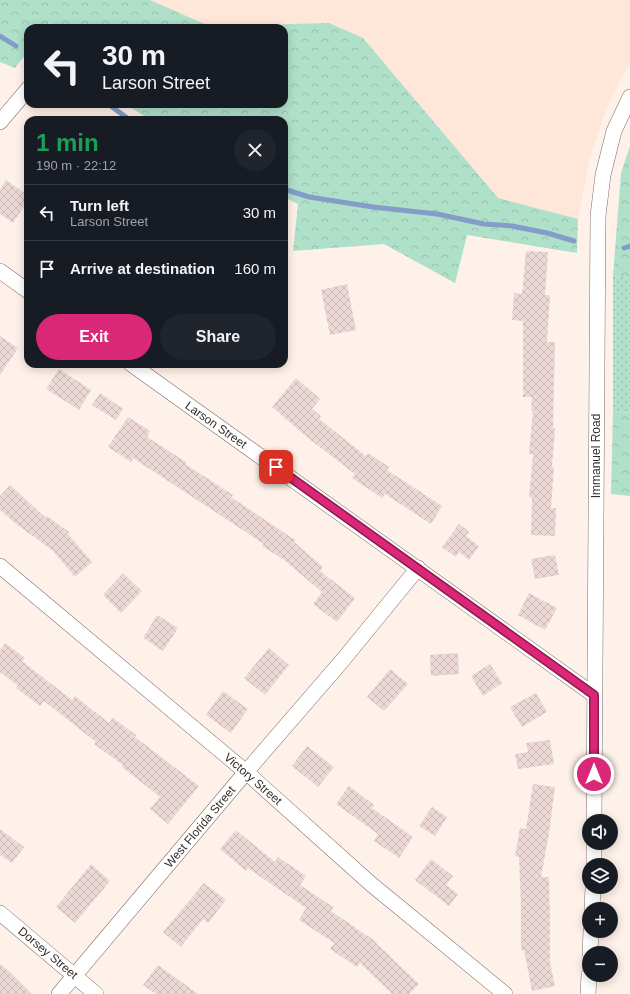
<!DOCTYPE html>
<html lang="en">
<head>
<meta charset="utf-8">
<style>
	body { margin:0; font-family:Helvetica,sans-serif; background:#20242c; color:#f1f3f6; height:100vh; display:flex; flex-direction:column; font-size:15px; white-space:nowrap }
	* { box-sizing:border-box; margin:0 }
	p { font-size:13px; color:#9ea1a6 }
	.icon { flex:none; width:22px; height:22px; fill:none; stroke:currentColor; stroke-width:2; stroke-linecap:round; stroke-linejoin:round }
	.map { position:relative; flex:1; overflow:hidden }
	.side { position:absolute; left:24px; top:116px; width:264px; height:252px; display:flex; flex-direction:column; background:#171b24; border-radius:12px; box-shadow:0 2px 10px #0003 }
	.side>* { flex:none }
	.top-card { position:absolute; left:24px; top:24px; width:264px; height:84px; border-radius:12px; box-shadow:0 2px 10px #0003; background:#171b24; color:#f1f3f6; overflow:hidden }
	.tools { position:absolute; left:582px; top:814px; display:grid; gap:8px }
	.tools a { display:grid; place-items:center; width:36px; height:36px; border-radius:50%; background:#171b24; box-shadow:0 2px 10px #0003; font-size:20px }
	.pin { position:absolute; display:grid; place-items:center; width:34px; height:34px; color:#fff; margin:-17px; border-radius:8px; box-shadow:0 2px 6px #0006 }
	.me { position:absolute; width:44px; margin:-22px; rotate:0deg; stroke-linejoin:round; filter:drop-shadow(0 0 3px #0008) }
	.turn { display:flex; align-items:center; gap:14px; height:84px; padding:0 12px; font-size:18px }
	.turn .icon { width:52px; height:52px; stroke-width:2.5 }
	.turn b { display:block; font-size:28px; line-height:34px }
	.round { display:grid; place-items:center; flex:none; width:42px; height:42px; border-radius:21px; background:#20242c }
	.head { display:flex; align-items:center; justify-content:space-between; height:68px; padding:0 12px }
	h1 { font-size:24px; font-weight:700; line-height:30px; color:#1e9e55 }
	.cta { display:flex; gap:8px; margin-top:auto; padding:8px 12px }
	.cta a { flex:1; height:46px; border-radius:24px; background:#db2777; color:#fff; font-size:16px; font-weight:700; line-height:46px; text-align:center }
	.cta a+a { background:#20242c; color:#f1f3f6 }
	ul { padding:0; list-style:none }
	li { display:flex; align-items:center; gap:12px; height:56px; padding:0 12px; border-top:1px solid #363941 }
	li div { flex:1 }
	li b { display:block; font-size:15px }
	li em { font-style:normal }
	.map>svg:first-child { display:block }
	.built { fill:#fee6d8 }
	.grass { fill:url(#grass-dots) }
	.forest { fill:url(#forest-crowns) }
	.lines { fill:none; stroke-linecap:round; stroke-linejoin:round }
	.stream { stroke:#849dc8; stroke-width:5 }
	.building { fill:url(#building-cross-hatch) }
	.minor-casing { stroke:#7e6f67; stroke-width:16 }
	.minor { stroke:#fff; stroke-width:15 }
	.route-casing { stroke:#8e194d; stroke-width:10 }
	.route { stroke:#db2777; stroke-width:7 }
	.labels { text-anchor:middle; stroke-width:3; stroke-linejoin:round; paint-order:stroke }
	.street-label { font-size:12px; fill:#342d2a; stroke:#fff }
</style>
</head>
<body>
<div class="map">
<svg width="630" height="994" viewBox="0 0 630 994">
	<defs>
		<pattern id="grass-dots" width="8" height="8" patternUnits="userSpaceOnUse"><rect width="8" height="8" fill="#afe0c9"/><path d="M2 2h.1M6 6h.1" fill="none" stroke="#97c0ad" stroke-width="1.8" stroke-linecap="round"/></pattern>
		<pattern id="forest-crowns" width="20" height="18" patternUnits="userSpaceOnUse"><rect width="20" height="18" fill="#afe0c9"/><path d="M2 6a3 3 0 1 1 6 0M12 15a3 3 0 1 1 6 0" fill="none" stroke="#97c0ad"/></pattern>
		<pattern id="building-cross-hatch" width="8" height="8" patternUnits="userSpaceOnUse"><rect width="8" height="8" fill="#ecd8d7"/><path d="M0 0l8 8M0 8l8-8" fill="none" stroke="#cbbab9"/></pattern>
	</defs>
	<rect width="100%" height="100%" fill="#fef1e9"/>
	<path class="built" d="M150 0H630V62L606 109 590 158 578 219 498 198 363 38 329 23 209 26Z"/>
	<path class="grass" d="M613 276 630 278V413L613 411Z"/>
	<g class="forest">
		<path d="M0 0H150L209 26 329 23 363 38 498 198 578 219 577 253 467 235 455 283 384 244 293 251 298 204 284 197V120H151L125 104H284V28H57L49 23 45 28H28V51L15 68 0 62Z"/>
		<path d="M630 146V278L613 276 621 173Z"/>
		<path d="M613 411 630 413V496L611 494Z"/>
	</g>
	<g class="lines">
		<g class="stream">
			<path d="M0 36 16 46"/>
			<path d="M108 104 130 120"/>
			<path d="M284 189 309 197 373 207 437 214 484 224 512 226 547 233 574 241"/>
			<path d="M624 248 630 246"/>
		</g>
	</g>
	<g class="building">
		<path d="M6 180 28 195V200L13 223 0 214V190Z"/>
		<path d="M526 251 548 252 545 295H550L547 342H555L553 428H555L552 467H554L551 508H556L555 536 531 535 532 498 529 497 533 454H529L533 411H531L532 397H523V321L512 320 514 293 522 294Z"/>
		<path d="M347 284 356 330 330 335 321 290Z"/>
		<path d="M0 336 18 348 0 375Z"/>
		<path d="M59 369 91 390 79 410 46 389Z"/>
		<path d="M296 378 320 399 312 409 321 416 319 419 366 456 368 453 389 467 387 470 442 506 431 524 385 494 382 498 352 478 355 474 308 438 272 407Z"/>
		<path d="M100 393 123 409 116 420 92 405Z"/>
		<path d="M128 417 150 431 147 437 186 462 185 464 233 495 231 497 295 540 294 542 323 567 320 571 355 598 337 622 313 604 322 592 284 560 262 546 264 544 133 458 131 462 108 447Z"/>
		<path d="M10 485 46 518 47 516 69 532 68 534 92 562 75 577 53 551 15 523 0 510V496Z"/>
		<path d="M459 524 469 532 466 536 479 546 469 560 459 552 456 557 442 547Z"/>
		<path d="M555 555 559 575 535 579 531 559Z"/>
		<path d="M123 573 142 591 121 613 103 595Z"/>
		<path d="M529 593 557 608 545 630 518 615Z"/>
		<path d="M157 615 178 628 163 651 143 638Z"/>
		<path d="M5 643 25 658 22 661 72 700 75 696 109 723 113 718 136 735 135 737 199 786 168 824 150 809 160 797 122 767 123 765 94 744 96 742 44 701 40 706 16 688 18 686 0 672V650Z"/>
		<path d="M269 648 289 665 265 695 244 678Z"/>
		<path d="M458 653 459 674 431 676 430 655Z"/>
		<path d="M490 664 502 683 483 696 471 676Z"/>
		<path d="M390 669 408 684 384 711 367 697Z"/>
		<path d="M223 691 248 709 231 733 206 715Z"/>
		<path d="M536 693 547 712 522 727 510 707Z"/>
		<path d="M550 740 554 764 518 769 515 754 528 752 526 743Z"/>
		<path d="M307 746 334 767 318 787 292 766Z"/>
		<path d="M533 784 555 787 549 833 541 877H549L550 922V963L555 986 532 991 524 950H521V905L519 857 515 856 520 828 526 829Z"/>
		<path d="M349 786 374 805 372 808 413 837 399 858 374 841 378 834 336 804Z"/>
		<path d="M432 807 447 817 435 836 419 826Z"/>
		<path d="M0 829 24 847 12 863 0 855Z"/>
		<path d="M236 830 275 862 278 857 306 876 300 885 333 907 331 911 375 941V942L419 984 409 994H392L360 963 357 967 330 949 334 943 299 920 306 908 248 868 246 871 220 849Z"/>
		<path d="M431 859 453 876 446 885 458 894 449 906 415 880Z"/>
		<path d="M91 864 110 881 75 923 56 907Z"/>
		<path d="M204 883 226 900 208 923 203 919 181 947 163 932Z"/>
		<path d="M0 964 10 972 32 994H0Z"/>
		<path d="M158 965 198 994H156L143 985Z"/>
	</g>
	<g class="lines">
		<defs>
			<g id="minor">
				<path d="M0 122 28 89"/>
				<path d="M0 271 28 291"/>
				<path d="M131 364 594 695"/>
				<path d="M0 566 246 772 371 884 505 994"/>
				<path d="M594 821 598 216 603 175 614 131 630 97"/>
				<path d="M594 865V843"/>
				<path d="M592 909 593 887"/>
				<path d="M0 913 96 994"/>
				<path d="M590 953 591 931"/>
				<path d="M59 994 246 772 342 661 418 568"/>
				<path d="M588 994 589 975"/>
			</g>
		</defs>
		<use href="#minor" class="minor-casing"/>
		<use href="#minor" class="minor"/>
	</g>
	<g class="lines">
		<defs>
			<path id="route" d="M276 467 594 695V774"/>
		</defs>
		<use href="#route" class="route-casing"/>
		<use href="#route" class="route"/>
	</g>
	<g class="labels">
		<g class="street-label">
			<text transform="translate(216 425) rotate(35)" y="4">Larson Street</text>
			<text transform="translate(596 456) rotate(-90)" y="4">Immanuel Road</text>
			<text transform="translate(253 779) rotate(41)" y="4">Victory Street</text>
			<text transform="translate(200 827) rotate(-50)" y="4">West Florida Street</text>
			<text transform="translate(48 953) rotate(40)" y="4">Dorsey Street</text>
		</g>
	</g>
</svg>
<div class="tools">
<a><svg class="icon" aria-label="sound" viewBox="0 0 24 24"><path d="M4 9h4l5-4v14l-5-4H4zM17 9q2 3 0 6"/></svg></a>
<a><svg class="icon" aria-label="layers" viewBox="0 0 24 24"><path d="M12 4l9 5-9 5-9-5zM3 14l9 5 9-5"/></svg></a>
<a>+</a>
<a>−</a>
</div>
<div class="pin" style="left:276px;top:467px;background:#d93025"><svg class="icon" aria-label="arrive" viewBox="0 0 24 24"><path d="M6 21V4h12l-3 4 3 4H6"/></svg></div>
<svg class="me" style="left:594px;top:774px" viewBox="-20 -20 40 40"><circle r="17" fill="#db2777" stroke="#fff" stroke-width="3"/><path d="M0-11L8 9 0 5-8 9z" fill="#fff"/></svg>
<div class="top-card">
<div class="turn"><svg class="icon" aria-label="left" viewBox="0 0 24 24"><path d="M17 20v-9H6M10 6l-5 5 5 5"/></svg><div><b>30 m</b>Larson Street</div></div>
</div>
<section class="side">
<div class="head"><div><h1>1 min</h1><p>190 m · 22:12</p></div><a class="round"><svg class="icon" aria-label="close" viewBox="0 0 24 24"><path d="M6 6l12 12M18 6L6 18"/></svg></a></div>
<ul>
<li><svg class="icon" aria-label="left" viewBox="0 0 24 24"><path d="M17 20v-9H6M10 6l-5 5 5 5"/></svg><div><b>Turn left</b><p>Larson Street</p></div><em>30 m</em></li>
<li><svg class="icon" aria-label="arrive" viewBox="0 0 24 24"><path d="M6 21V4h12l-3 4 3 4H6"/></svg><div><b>Arrive at destination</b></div><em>160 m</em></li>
</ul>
<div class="cta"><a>Exit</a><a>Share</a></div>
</section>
</div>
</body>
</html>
